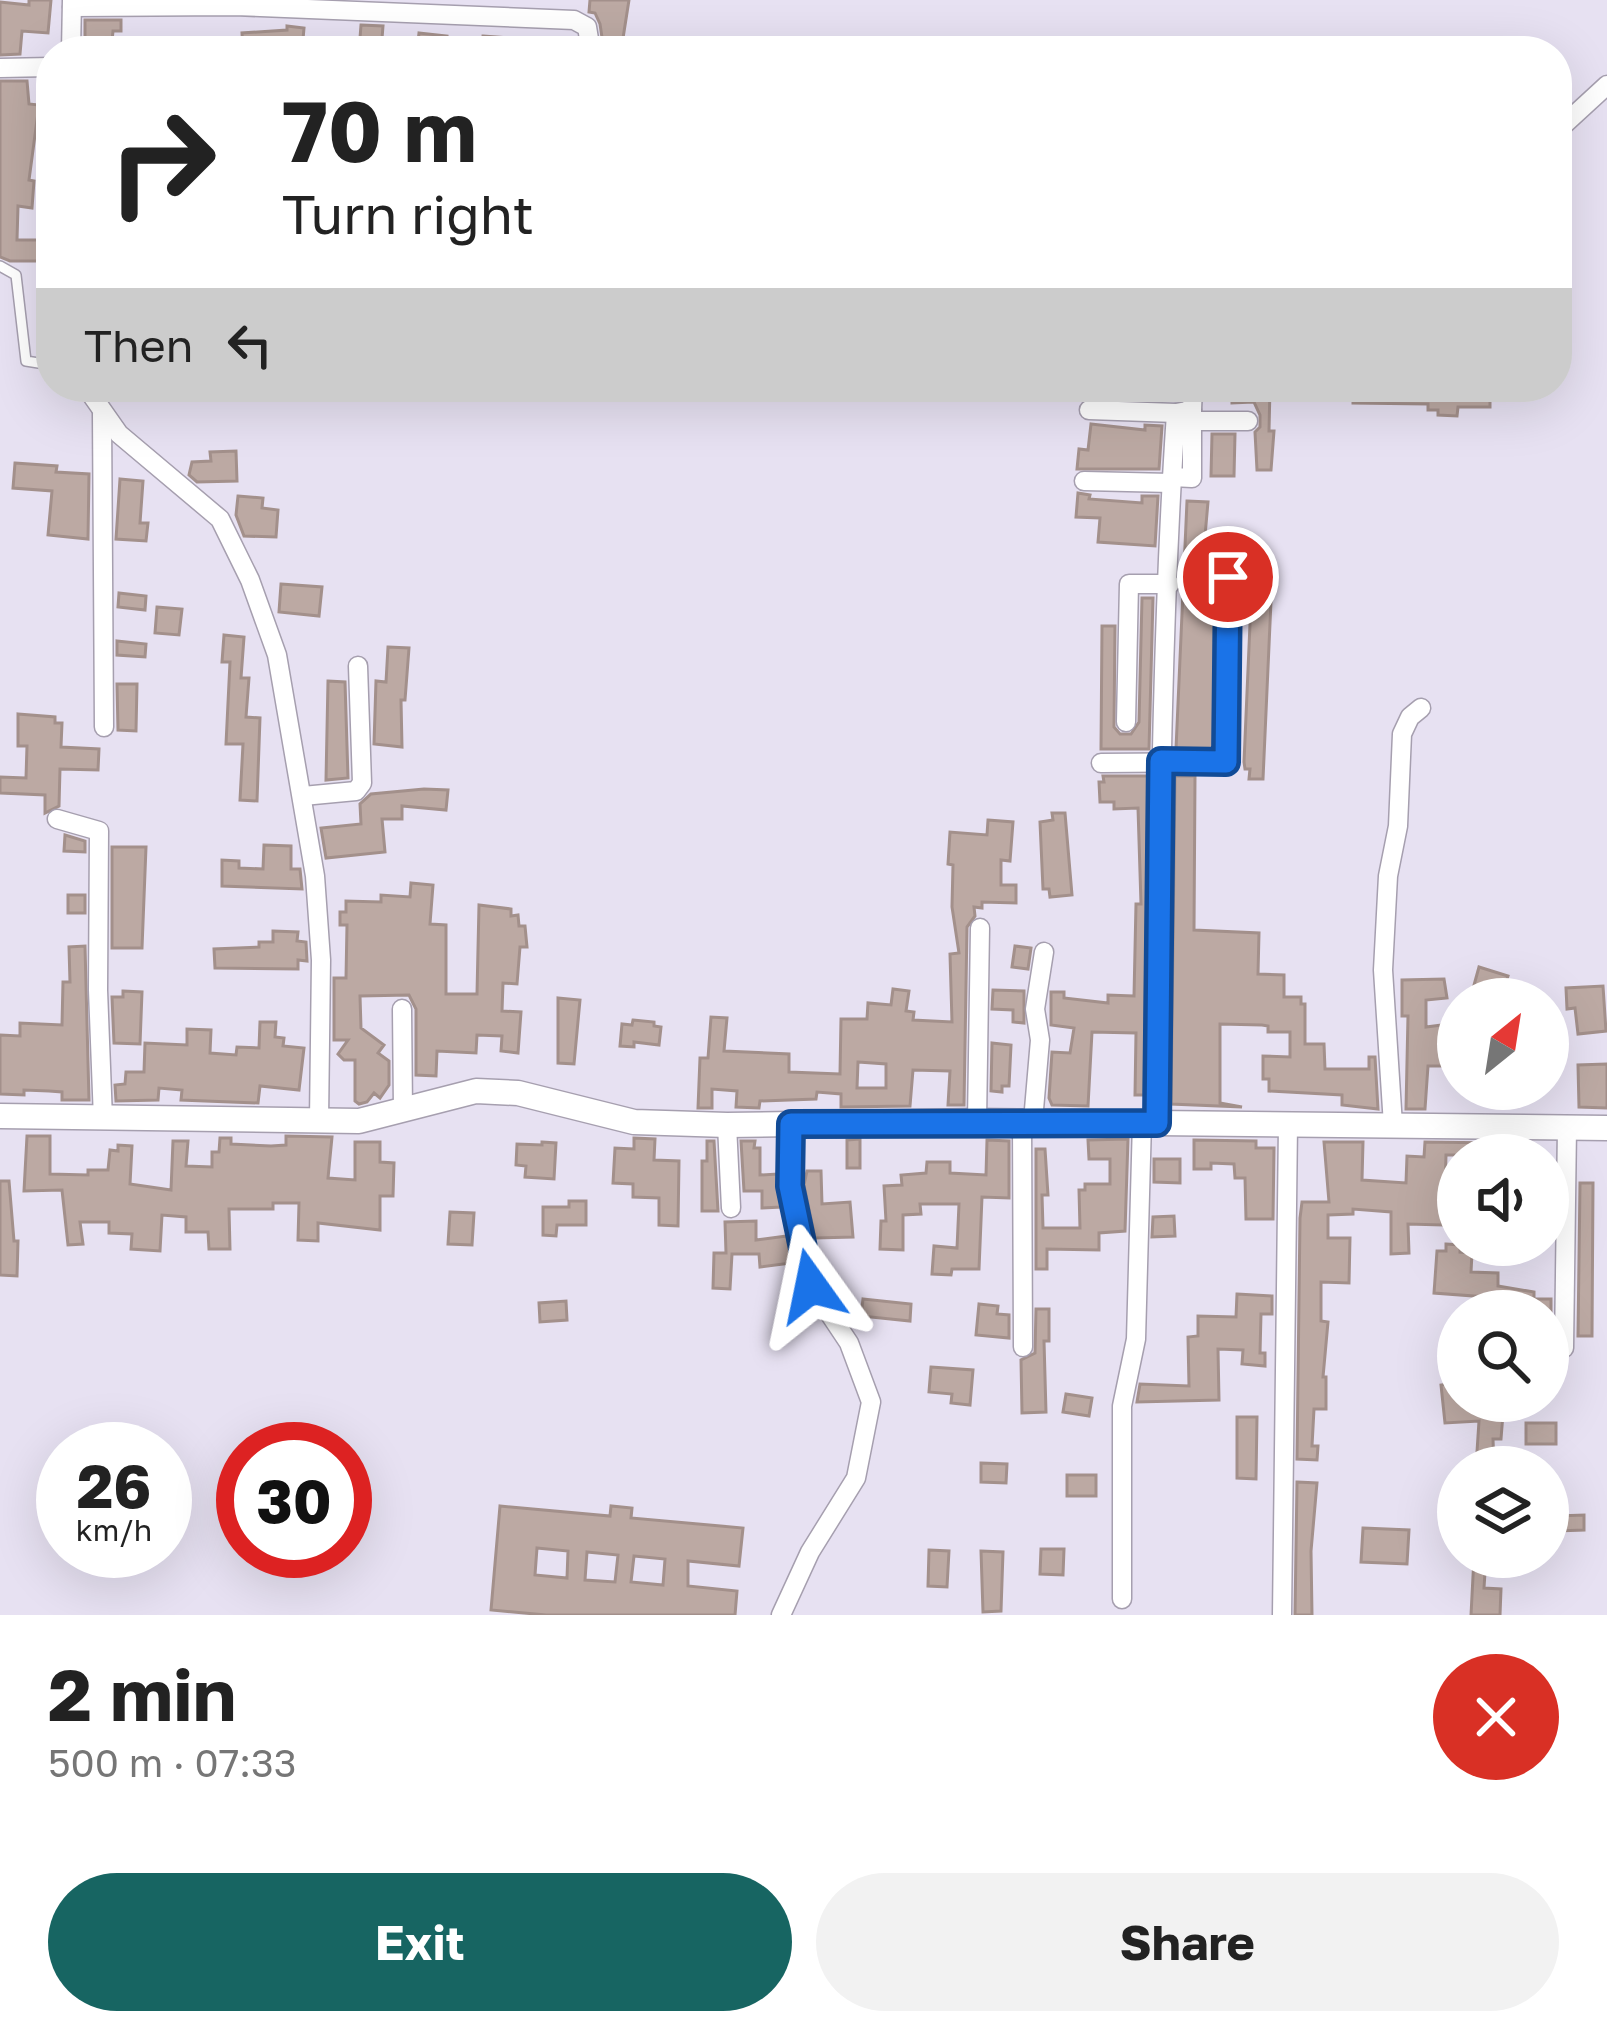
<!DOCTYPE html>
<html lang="en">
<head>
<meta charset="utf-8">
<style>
	body { margin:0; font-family:"Golos Text",sans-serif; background:#f2f2f2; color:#222; height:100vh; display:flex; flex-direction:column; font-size:45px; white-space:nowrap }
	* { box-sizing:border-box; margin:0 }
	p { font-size:39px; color:#767676 }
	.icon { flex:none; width:66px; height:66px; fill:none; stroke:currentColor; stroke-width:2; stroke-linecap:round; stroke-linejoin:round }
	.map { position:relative; height:1615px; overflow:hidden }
	.side { display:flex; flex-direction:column; background:#fff; flex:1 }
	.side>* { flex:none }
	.guide { position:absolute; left:36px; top:36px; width:1536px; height:366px; border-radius:48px; box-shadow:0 12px 48px #0002; background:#fff; color:#222; overflow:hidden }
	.needle { width:78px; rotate:30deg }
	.tools { position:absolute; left:1437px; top:978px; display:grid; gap:24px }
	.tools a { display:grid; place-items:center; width:132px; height:132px; border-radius:50%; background:#fff; box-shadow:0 12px 48px #0002; font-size:60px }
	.speed { position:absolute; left:36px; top:1422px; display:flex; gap:24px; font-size:60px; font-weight:700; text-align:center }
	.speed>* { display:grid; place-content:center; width:156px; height:156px; border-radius:50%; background:#fff; box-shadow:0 12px 48px #0002; line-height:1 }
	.speed small { font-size:30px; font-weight:400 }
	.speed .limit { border:18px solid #d22; background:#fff; color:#111 }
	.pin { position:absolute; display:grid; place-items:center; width:102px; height:102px; color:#fff; margin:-51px; border:6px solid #fff; border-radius:50%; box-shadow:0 3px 12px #0007 }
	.me { position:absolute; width:132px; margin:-66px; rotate:348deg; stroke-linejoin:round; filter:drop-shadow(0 0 9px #0008) }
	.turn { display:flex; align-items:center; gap:42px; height:252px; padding:0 48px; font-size:54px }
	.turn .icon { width:156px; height:156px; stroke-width:2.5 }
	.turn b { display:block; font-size:84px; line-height:102px }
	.then { display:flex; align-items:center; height:114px; padding:0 48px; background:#0003; gap:24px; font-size:45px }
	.round { display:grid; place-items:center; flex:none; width:126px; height:126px; border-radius:63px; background:#f2f2f2 }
	.overview { display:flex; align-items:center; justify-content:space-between; height:204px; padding:0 48px }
	h1 { font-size:72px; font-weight:700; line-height:90px }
	.primary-button { display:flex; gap:24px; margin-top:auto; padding:24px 48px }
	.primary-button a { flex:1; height:138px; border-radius:72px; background:#176562; color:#fff; font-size:48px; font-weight:700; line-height:138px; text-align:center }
	.primary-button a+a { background:#f2f2f2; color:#222 }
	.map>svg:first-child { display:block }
	.building { fill:#bca9a3; stroke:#a3908b; stroke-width:3; fill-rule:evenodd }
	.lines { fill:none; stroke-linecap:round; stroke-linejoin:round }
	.service-casing { stroke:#a69faf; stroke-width:12 }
	.minor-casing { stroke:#a69faf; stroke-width:21 }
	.tertiary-casing { stroke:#a69faf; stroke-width:27 }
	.service { stroke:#fff; stroke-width:9 }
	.minor { stroke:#fff; stroke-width:18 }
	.tertiary { stroke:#fff; stroke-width:24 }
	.route-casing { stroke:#114b97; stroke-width:30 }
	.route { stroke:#1a73e8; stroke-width:21 }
</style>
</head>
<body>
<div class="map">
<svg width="1607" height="1615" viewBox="0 0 1607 1615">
	<rect width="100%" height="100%" fill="#e7e1f2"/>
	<g class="building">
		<path d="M29 0H51L48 33 22 31 20 54 0 55V2L29 5Z"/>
		<path d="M590 0H629L621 51H604L600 24 595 13 589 12Z"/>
		<path d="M85 20H121V31H113L111 51H85Z"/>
		<path d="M361 25 383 26 381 51H359Z"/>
		<path d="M287 26 304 28 302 51H243L242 33 287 30Z"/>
		<path d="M419 33 447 36 446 51H417Z"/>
		<path d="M483 36 509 38 508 51H482Z"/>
		<path d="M0 81H27L29 104 39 105 29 180 34 181 32 208 18 206 17 240H48L49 261H10L0 257Z"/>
		<path d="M1094 387H1179V399L1093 397Z"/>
		<path d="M1270 387 1269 431H1274L1271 470H1257L1255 432 1260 427V415L1254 402 1232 403V388Z"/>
		<path d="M1353 387H1490V407H1458L1457 416 1438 415V410H1428V404L1353 403Z"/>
		<path d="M1091 424 1145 430V425L1162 426 1159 469H1077L1079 449 1088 450Z"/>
		<path d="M1212 434H1235L1234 476H1211Z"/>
		<path d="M236 451 237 481 197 482 189 475 192 462 211 461 210 452Z"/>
		<path d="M15 463 57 466 56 472 89 474 88 539 48 535 52 491 13 488Z"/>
		<path d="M120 479 143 481 140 523H148L146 541 116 539Z"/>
		<path d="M1078 493 1090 495 1089 499 1142 503V496H1158L1155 546 1098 542 1100 518 1076 517Z"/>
		<path d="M238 496 263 498 262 508 278 510 276 537 244 536 236 515Z"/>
		<path d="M1187 501 1208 502 1202 570 1203 576 1215 577 1213 749H1176Z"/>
		<path d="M1252 578 1272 579 1263 779H1249L1250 769H1245L1244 762Z"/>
		<path d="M281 584 322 587 319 616 279 612Z"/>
		<path d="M119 593 146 596 145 610 118 607Z"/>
		<path d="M1142 598H1153L1149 749H1101L1102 626H1115L1114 727 1120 734H1131L1139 722Z"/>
		<path d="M157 607 182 609 179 635 155 633Z"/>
		<path d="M224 635 244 637 241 678H249L246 717 260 718 257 801 240 800 243 744H226L230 662H222Z"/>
		<path d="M117 641 146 644 145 657 117 655Z"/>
		<path d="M388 647 409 648 405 700H401L402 747 374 744 376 681 386 682Z"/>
		<path d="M328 681 345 682 348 778 326 780Z"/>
		<path d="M117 684H137L136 731 118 730Z"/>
		<path d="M18 714 55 717V723H62L61 747 99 749 98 770 60 769 59 806 45 813V795L0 793V777L26 778 27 746H18Z"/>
		<path d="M1103 776H1148L1144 1095H1135L1136 1033 1092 1032 1088 1106 1052 1105 1049 1098 1052 1052 1070 1053 1074 1028 1051 1025V992H1064V998L1108 1003V995L1134 996 1136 904H1141L1138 808 1114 809V802H1100L1099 782H1104Z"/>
		<path d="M1175 776H1195L1194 930 1259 933 1258 974 1284 975V997H1301V1004H1305V1044H1324L1325 1069H1369V1057H1375L1378 1109 1342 1105V1095L1269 1091V1079H1263V1056L1290 1057V1032H1268V1026L1262 1025 1220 1024V1103L1242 1107 1171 1104Z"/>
		<path d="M424 789 448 790 446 810 402 806V819H382L385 852 326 858 321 828 361 824 360 804 371 794Z"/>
		<path d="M1052 813H1065L1072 895 1050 897 1049 889H1043L1040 822 1053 820Z"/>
		<path d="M988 820 1013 822 1010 861 1001 860V885H1016V903L982 902V908L974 907 975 916 967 927 964 1105H948L950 1071 913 1070 910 1106 841 1107V1094L817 1092 816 1099 760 1101 759 1108 736 1107 737 1091 712 1089V1108H698L700 1058H708L711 1017 727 1018 724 1051 789 1054V1072L840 1074 841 1019H867L868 1003 891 1005 893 989 909 991 906 1011 914 1012 913 1020 952 1022 950 954 959 953 952 907 953 865 948 864 950 832 987 835ZM858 1062 886 1064V1088H857Z"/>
		<path d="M65 835 85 841V852L64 851Z"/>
		<path d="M264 845 291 846V869H300L302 889 222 886V860L239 861V868L263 869Z"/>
		<path d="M112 847H146L142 948H112Z"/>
		<path d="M411 883 433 885 430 924 446 925V994H477L479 905 511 909V916L518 915 519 926H525L527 947H520L517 984 503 983 502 1011 521 1012 518 1053 501 1051 502 1036 477 1035 476 1053 437 1051 436 1076 416 1075V1009L409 995 360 996 361 1028 384 1045 378 1053 389 1061V1085L380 1098 374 1093 367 1102 359 1104 355 1101V1060H344L338 1054 348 1040H334V978H346L347 925H340V912H346V901L381 902V895L410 897Z"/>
		<rect x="68" y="895" width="17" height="18"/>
		<path d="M273 931 298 932 297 941 306 942 307 961 298 960V969L215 968 214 949 259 947V942H273Z"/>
		<path d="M85 946 89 1100H62V1092L49 1091 24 1090V1095L0 1094V1035L20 1036V1023L62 1025 63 982H70L69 947Z"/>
		<path d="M1015 946 1031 948 1028 969 1012 967Z"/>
		<path d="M1479 967 1508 976 1501 999 1471 996Z"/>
		<path d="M1444 979 1447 998 1426 1000V1027L1450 1024 1454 1066H1428L1425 1109H1406L1408 1016H1402V980Z"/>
		<path d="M1603 986 1606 1031 1578 1034 1575 1008 1567 1009 1566 988Z"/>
		<path d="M993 990 1024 991V1023L1013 1022V1010L992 1009Z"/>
		<path d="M123 991 142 992 140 1044 114 1043 112 997H123Z"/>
		<path d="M558 998 580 1000 574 1064 558 1063Z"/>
		<path d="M633 1020 654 1022V1026L661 1027 659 1045 634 1042V1047L620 1046 622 1024 632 1025Z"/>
		<path d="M260 1022H276L275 1037 284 1038 283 1046 304 1048 299 1090 260 1086 258 1103 181 1100 182 1090 159 1088 158 1100 116 1101 115 1085 125 1084 126 1072H144L145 1043 187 1045V1029L211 1030 210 1053 236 1055 237 1047 259 1048Z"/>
		<path d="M992 1043 1011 1045 1009 1086H1002V1092L991 1091Z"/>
		<path d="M1607 1064V1108L1579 1107 1578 1065Z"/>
		<path d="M27 1136H50V1174L88 1175V1170H108L110 1150 118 1151V1145L132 1146 130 1184 171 1190 173 1141H188L186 1166 212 1167V1152H219L220 1138H231V1144L271 1146 286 1145V1136L332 1137 328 1178 355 1180V1142H380V1162L394 1163 393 1196H380V1230L318 1223V1241L298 1240 299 1203H273V1209H229L230 1249H209L208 1232H186V1217L162 1215 160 1251 131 1249 132 1234 109 1233V1222H80L83 1244 68 1245 62 1190 24 1191Z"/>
		<path d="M634 1138 655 1139 654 1160 679 1161 678 1226 659 1225V1198L633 1197V1184L613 1183 615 1148 634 1149Z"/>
		<path d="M860 1139V1168H847V1140Z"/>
		<path d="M1128 1139 1125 1231 1099 1233V1250L1047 1249V1269H1036V1149H1045L1048 1195H1042L1043 1228H1080L1079 1190H1085V1184H1110V1159H1089L1088 1140Z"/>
		<path d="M987 1140 1009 1141V1198L982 1197 979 1269H952L951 1275 932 1274 934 1246 957 1248 959 1204H920L921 1214 903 1215V1250L880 1249 881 1221H886L884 1186 902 1185 901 1175 926 1173 927 1162H950V1173L986 1175Z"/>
		<path d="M1194 1140 1256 1141V1148H1274L1273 1219H1246L1245 1178H1235L1234 1164 1211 1163V1169H1194Z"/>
		<path d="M707 1141H714L718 1211H702V1161H707Z"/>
		<path d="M741 1141H755L754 1148H760V1175L777 1174 781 1207 762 1208V1191H744Z"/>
		<path d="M542 1142 556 1143 554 1179 525 1177 526 1166 516 1165 517 1144 542 1145Z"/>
		<path d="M1324 1142H1363L1362 1180 1406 1183 1407 1156 1424 1157 1425 1142 1499 1143V1155H1446L1445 1192H1457L1456 1214H1443L1442 1225 1408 1224 1409 1253 1391 1254V1212L1353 1209V1214L1328 1215V1238H1350L1349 1283 1321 1282V1321L1328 1322 1323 1377H1326V1409H1314L1312 1446H1318L1317 1460 1297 1459 1300 1218 1302 1202H1329Z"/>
		<path d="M1154 1159H1180V1183L1154 1182Z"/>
		<path d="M807 1171H821L822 1204 850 1202 853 1237 815 1238 804 1185Z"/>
		<path d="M0 1181H9L14 1241H18L17 1276 0 1275Z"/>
		<path d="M1580 1183H1593L1592 1336H1578Z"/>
		<path d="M569 1201H586V1225H557L556 1236 543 1235V1207H569Z"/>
		<path d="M450 1212 474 1213 472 1245 448 1244Z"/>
		<path d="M1174 1216 1175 1236 1152 1237 1153 1217Z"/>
		<path d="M756 1221V1240L787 1236 791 1263 760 1267 759 1254H732L730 1289 713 1288 714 1253H726L725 1222Z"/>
		<path d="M1446 1244 1460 1245V1252L1472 1253 1471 1272 1498 1273V1286L1534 1292V1299H1551V1334L1548 1311H1512L1513 1299 1434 1293 1437 1251H1446Z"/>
		<path d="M1237 1294 1272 1296V1314H1261L1260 1353H1265V1366L1242 1364 1243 1350 1218 1349 1219 1400 1137 1402 1140 1384 1189 1386 1188 1337 1198 1336V1316L1236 1317Z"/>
		<path d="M863 1299 911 1304 910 1321 861 1316Z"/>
		<path d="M566 1301 567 1320 540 1322 539 1303Z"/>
		<path d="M979 1304 998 1306 997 1314 1009 1315V1338L976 1335Z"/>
		<path d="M1036 1309H1049V1341H1044L1046 1412 1022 1413 1021 1360 1035 1353Z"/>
		<path d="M931 1367 973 1370 970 1405 951 1403 952 1394 929 1392Z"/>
		<path d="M1458 1383V1401H1504L1501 1439H1493L1494 1467H1476L1479 1421 1445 1423 1441 1385Z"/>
		<path d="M1066 1394 1092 1398 1089 1416 1063 1412Z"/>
		<path d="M1237 1417H1257L1256 1479 1237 1478Z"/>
		<rect x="1526" y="1423" width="30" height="21"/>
		<path d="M981 1463 1007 1464 1006 1483 981 1482Z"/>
		<rect x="1067" y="1475" width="29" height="21"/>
		<path d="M1297 1482 1317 1483 1311 1551 1312 1615H1295Z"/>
		<path d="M500 1506 610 1516 611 1506 632 1508 631 1518 743 1528 739 1566 688 1561V1586L737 1591 735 1615H546L491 1610ZM537 1548 568 1551 567 1578 535 1575ZM587 1552 618 1555 615 1582 585 1580ZM634 1556 665 1559 663 1585 631 1582Z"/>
		<path d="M1584 1515V1530L1557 1531V1516Z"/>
		<path d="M1363 1528 1409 1530 1407 1564 1361 1562Z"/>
		<path d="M1041 1549H1064L1063 1575 1040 1574Z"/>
		<path d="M929 1550 949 1551 947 1587 928 1586Z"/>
		<path d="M981 1551 1003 1552 1001 1611 983 1612Z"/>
		<path d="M1474 1557H1486L1484 1588 1501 1589 1500 1615H1471Z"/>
	</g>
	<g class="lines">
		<defs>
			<path id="service" d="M0 266 16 275 26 361 51 365"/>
			<g id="minor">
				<path d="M72 7 235 6 574 20 587 27 591 51"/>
				<path d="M71 51 72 0"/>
				<path d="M0 68 51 67"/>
				<path d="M1557 131 1607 85"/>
				<path d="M86 387 119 434 220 519 250 580 277 655 315 876 321 960 319 1121"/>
				<path d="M1089 410 1176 413"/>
				<path d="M1192 410V421H1248"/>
				<path d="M102 414 104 727"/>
				<path d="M1172 477 1192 478V421"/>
				<path d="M1084 481 1171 483"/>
				<path d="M1126 722 1129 584H1170"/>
				<path d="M1101 763 1226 762 1228 577"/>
				<path d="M303 796 356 791 362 783 358 666"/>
				<path d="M57 819 99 831 98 990 103 1119"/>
				<path d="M402 1009 403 1110"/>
				<path d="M977 1121 980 928"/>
				<path d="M1022 1121 1023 1347"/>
				<path d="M1033 1121 1040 1040 1035 1009 1044 952"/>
				<path d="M1157 1123C1160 886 1160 649 1176 413L1192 410 1193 387"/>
				<path d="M727 1125 731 1208"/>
				<path d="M1393 1125 1383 970 1388 876 1398 826 1402 734 1410 717 1421 708"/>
				<path d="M1564 1348 1567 1127"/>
				<path d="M1122 1599V1406L1136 1339 1142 1122"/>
				<path d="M781 1615 810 1552 856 1478 871 1402 849 1343 811 1286 790 1186 791 1124"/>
				<path d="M1282 1615 1288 1124"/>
			</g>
			<path id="tertiary" d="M0 1116 359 1121 476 1091 518 1093 634 1122 727 1125 977 1121 1607 1128"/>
		</defs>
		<use href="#service" class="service-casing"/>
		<use href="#minor" class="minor-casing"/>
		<use href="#tertiary" class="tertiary-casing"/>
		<use href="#service" class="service"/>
		<use href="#minor" class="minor"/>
		<use href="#tertiary" class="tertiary"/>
	</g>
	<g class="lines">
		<defs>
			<path id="route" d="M811 1286 790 1186 791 1124 1157 1123 1161 761 1226 762 1228 577"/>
		</defs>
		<use href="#route" class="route-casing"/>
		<use href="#route" class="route"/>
	</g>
</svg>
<div class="tools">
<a><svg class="needle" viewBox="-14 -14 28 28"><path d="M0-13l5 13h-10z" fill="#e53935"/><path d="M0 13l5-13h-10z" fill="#767676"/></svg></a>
<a><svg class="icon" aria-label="sound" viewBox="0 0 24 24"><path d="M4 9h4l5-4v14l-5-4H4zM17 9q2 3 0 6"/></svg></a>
<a><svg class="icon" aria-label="search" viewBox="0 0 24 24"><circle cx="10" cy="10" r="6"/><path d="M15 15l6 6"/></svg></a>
<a><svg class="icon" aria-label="layers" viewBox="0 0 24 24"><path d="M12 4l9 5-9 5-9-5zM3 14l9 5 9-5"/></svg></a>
</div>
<div class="speed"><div>26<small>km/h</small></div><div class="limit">30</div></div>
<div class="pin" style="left:1228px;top:577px;background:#d93025"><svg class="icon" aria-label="arrive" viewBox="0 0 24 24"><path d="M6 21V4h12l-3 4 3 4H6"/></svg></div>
<svg class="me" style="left:811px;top:1286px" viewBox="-20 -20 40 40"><path d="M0-17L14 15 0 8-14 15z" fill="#1a73e8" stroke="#fff" stroke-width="4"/></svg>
<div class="guide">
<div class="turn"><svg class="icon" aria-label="right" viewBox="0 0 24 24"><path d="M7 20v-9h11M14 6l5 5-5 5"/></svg><div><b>70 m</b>Turn right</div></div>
<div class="then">Then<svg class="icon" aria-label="left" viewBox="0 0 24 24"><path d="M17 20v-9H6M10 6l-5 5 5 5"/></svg></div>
</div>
</div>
<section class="side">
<div class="overview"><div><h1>2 min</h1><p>500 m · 07:33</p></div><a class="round" style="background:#d93025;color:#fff"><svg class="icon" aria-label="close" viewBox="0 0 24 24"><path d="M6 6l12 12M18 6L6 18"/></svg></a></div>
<div class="primary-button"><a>Exit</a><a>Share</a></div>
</section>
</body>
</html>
